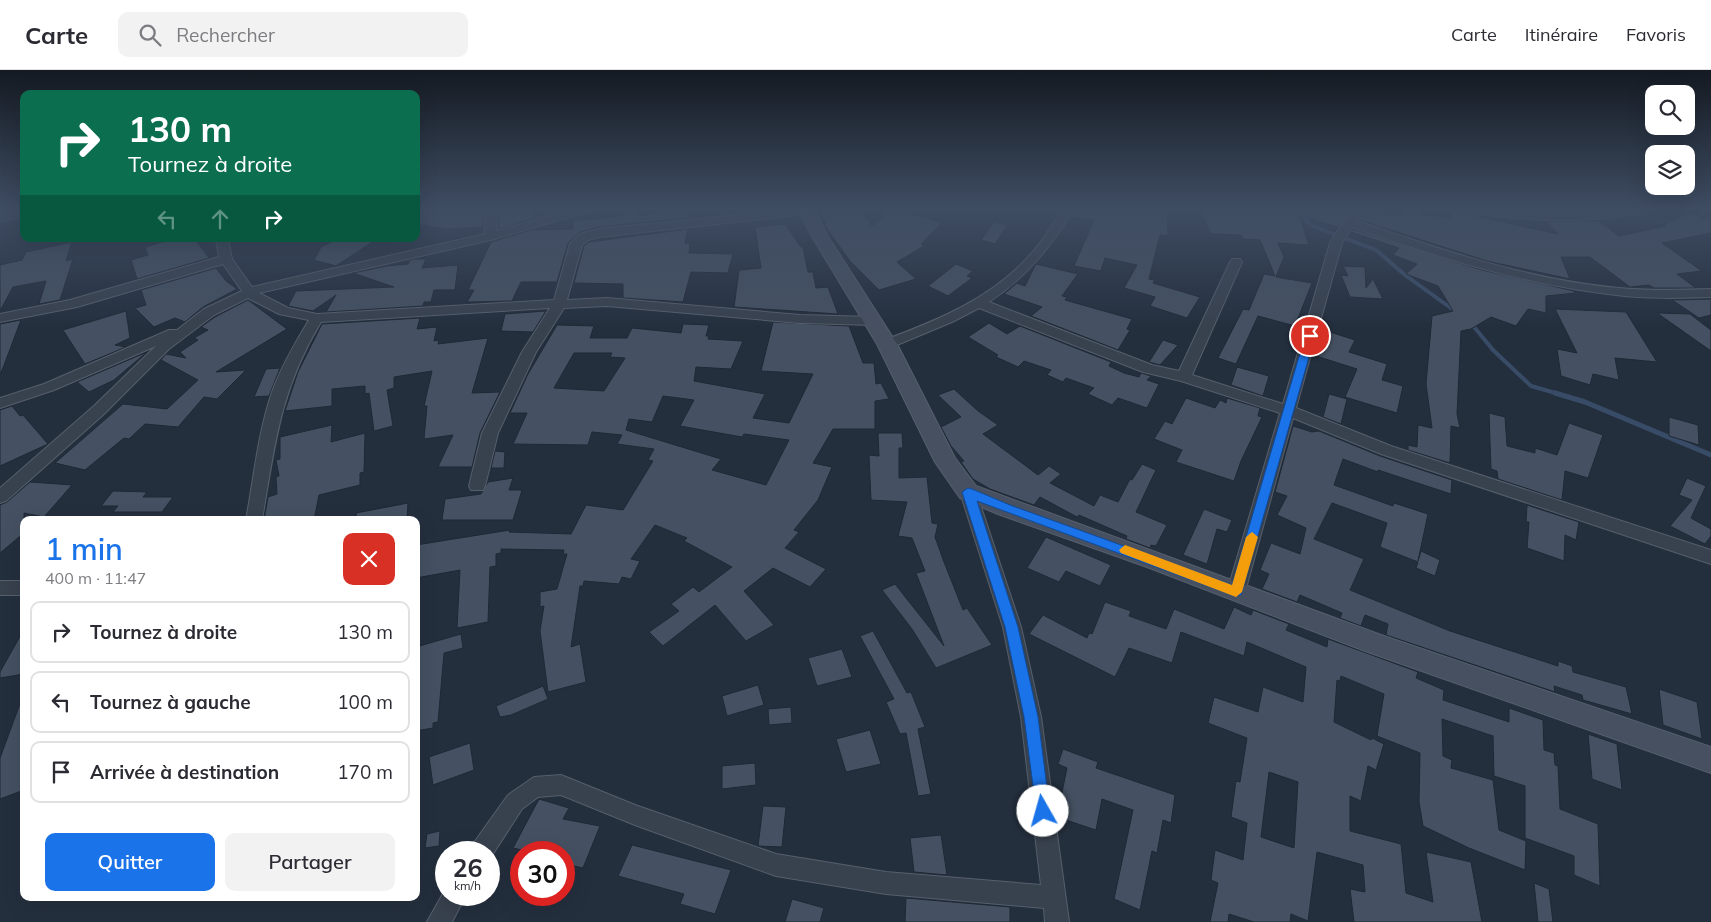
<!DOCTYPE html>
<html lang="fr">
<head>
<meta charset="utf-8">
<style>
	body { margin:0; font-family:Mulish,sans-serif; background:#f2f2f3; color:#2b2b33; height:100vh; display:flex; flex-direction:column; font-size:19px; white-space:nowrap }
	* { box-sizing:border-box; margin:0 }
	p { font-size:16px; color:#7c7c81 }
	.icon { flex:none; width:28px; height:28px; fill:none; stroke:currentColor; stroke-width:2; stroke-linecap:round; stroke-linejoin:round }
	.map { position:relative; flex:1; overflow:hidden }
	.side { position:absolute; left:20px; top:446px; width:400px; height:385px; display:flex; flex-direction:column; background:#fff; border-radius:10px; box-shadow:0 5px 20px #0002 }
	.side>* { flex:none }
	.top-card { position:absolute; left:20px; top:20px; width:400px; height:152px; border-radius:10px; box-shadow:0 5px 20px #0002; background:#0b6e4f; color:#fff; overflow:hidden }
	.fabs { position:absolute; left:1645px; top:15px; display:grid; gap:10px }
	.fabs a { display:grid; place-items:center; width:50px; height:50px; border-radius:10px; background:#fff; box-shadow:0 5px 20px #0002; font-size:25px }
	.speed { position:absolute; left:435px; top:771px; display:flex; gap:10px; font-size:25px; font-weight:700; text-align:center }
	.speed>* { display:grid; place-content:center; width:65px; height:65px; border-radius:50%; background:#fff; box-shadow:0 5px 20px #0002; line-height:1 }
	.speed small { font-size:12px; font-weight:400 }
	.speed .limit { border:8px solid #d22; background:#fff; color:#111 }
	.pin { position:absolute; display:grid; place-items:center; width:42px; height:42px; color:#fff; margin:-21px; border:2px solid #fff; border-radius:50%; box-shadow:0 1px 5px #0007 }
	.me { position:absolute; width:55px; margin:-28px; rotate:353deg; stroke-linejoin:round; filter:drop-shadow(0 0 4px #0008) }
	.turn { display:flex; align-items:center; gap:18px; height:105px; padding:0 25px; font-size:22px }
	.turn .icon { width:65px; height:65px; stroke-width:2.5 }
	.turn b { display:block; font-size:35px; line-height:42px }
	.lanes { display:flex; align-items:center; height:48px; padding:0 25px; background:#0003; justify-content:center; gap:25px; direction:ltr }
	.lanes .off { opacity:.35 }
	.round { display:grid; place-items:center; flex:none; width:52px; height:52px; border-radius:10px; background:#f2f2f3 }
	.summary { display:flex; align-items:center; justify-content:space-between; height:85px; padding:0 25px }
	h1 { font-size:30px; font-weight:600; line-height:38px; color:#1a73e8 }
	.action { display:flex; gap:10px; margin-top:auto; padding:10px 25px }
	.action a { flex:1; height:58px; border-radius:10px; background:#1a73e8; color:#fff; font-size:20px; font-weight:600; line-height:58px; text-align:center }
	.action a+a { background:#f2f2f3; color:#2b2b33 }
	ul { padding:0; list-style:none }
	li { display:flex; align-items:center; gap:15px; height:62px; margin:0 10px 8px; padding:0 15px; border:2px solid #e1e1e2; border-radius:10px }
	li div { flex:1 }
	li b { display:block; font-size:19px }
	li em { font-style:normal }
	header { display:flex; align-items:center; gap:30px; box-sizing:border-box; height:70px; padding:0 25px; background:#fff; border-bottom:1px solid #e1e1e2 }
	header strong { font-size:24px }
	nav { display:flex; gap:28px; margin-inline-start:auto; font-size:18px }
	.search { width:350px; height:45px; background:#f2f2f3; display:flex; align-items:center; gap:12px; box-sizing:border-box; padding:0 18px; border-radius:10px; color:#7c7c81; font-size:19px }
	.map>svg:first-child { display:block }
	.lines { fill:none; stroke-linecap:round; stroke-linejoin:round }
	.stream-far1 { stroke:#394c67; stroke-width:4 }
	.stream { stroke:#394c67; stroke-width:5 }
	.building { fill:#455162; stroke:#1f2835; fill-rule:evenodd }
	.street-casing { stroke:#565f6c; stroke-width:2 }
	.secondary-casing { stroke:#565f6c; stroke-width:2 }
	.street { fill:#38414e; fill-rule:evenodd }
	.secondary { fill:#465061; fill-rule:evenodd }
	.route { fill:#1a73e8; stroke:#114b97 }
	.slow { fill:#f59e0b }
</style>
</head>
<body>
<header>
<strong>Carte</strong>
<div class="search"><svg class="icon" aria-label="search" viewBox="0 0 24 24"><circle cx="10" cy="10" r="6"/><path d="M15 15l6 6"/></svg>Rechercher</div>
<nav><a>Carte</a><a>Itinéraire</a><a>Favoris</a></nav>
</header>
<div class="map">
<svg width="1711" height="852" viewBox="0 0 1711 852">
	<rect width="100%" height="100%" fill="#242f3e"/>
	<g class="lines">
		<g class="stream-far1">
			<path d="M1298 142 1310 155 1376 180 1405 205 1455 241"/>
			<path d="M1470 252 1493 280 1531 316 1559 324"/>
		</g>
		<path class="stream" d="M1555 323 1585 332 1711 385"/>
	</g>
	<g class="building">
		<path d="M416 138H482L483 157 446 159 416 154Z"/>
		<path d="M498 138H537L532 149 499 159Z"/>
		<path d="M637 138 636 146 687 138 688 148 598 157 580 162 568 173 557 212H521L512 231 467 232 474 220H468L491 172 531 160 573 159V151L622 146 623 139Z"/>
		<path d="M817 138H860L872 156 892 138H902L914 142 912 144 942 153 921 174 924 176 897 192 916 209 879 220 850 191 825 156 824 153H826Z"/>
		<path d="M1077 138H1162L1158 143H1167L1168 166 1160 165 1149 209 1155 210 1153 213 1200 227 1187 248 1150 236 1155 227 1124 218 1137 195 1105 188 1101 201 1074 196 1094 150 1072 147Z"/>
		<path d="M1232 138H1340L1351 141 1338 157 1299 145 1309 175 1278 173 1284 187 1276 207 1312 213 1295 256 1258 246 1236 294 1218 288 1243 239 1249 240 1264 204 1275 206 1260 170 1243 169 1241 165 1211 164 1200 141 1233 142Z"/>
		<path d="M1404 138H1422L1419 144 1450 148 1452 141 1558 164 1546 151H1599L1619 166 1666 156 1663 155 1689 142 1703 149 1711 146V163L1662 173 1702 201 1677 204 1696 218H1654L1649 215 1630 217 1590 187H1561L1570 209 1487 191 1360 150 1369 141 1388 146 1389 143 1401 146Z"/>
		<path d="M994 152 1008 155 995 174 981 170Z"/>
		<path d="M785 154 801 177H803L808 202H813L816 218 828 217 838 244 734 237 739 200 761 198 755 157Z"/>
		<path d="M688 159 685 173H690L689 183 733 184 728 203 691 202 683 232 623 228V214L574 213 584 176 589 172Z"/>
		<path d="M1353 159 1482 200 1574 221 1575 223 1546 226V243L1528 239 1516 256 1491 247 1471 259 1461 261 1457 344 1460 358 1451 356 1450 393 1408 380V375L1417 377 1418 355 1432 358 1426 314 1432 246 1453 241 1438 216 1406 204 1417 194 1393 185 1399 178 1351 162Z"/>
		<path d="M173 169H195L209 188 137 209 131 190 148 185 145 177Z"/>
		<path d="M337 169H377L336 196 314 190 321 177Z"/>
		<path d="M72 172 66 191 73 189 60 230 39 234 46 211 13 217 0 241V195L22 190 26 182Z"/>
		<path d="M414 189H426L422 198 458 195 455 220H434L431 232H424L423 236 326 242 336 225 313 241 288 236 296 221 394 217 353 203 387 196 408 194 410 190Z"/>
		<path d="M956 194 973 201 967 206 972 208 948 226 928 216Z"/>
		<path d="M1036 194 1078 204 1062 226 1067 227 1065 230 1132 249 1127 259 1130 260 1118 280 1031 246 1042 237 1004 224 1017 213 1025 216Z"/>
		<path d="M1343 196 1365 197 1366 218 1373 209 1383 229 1350 227 1341 205 1348 206Z"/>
		<path d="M216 198 226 211 237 219 203 237 185 252 175 248 154 257 135 238 146 235 141 220Z"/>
		<path d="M1711 229V245L1699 248 1672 230Z"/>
		<path d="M248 230 287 259 216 302 246 300 217 329 204 327 178 357 145 354 129 369 124 368 85 400 55 393 123 334 167 339 198 310 161 290 166 284 186 288 180 282 198 270 194 268 208 260 201 257 215 247Z"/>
		<path d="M1555 239 1626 242 1657 292 1615 288 1619 310 1593 304 1590 315 1561 306 1557 279 1577 283Z"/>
		<path d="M126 241 130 268 115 275 126 277 85 294 63 260Z"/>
		<path d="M546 241 533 262 501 261 505 244Z"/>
		<path d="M1657 243 1690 244 1711 260V281Z"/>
		<path d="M420 248 417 259 437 257 434 271 439 270 438 274 488 268 472 323 500 322 480 363 472 397H438L453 365 424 369 427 336H424L432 301 394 307V318L387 320 393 356 374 361 369 323 365 324V316L332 319V336L285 341 298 302 322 254Z"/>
		<path d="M21 250 1 303H0V254Z"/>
		<path d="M773 252 849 256 863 293H874L876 314 881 313 889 329 875 331V359H833L813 393 832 397 818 430 794 460 799 462 785 478 826 499 810 517 773 498 744 521 774 555 746 571 715 535 663 576 649 562 679 541 671 534 693 517 699 522 732 497 684 471 687 468 655 455 631 489 640 491 631 509 622 507 619 514 584 511 583 516H580L571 577 580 574 586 612 548 622 540 561 544 536 540 537V522L557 519 567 484H563L564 480 501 479V483L496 484V496L490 497 488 552 457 558 460 500 416 508V475L510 460 509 462 571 464 586 435 623 440 653 391 648 390 654 379 617 374 622 365 592 362 588 375 513 374 527 343H510L528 304 557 255 594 256 590 268H627L632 258 681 263 683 254 709 255 706 266H709L708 269 743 271 731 299 696 297 694 311 765 324 753 348 789 353 813 304 761 301ZM574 283H612L610 287 625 288 604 321 554 318ZM663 326 694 330 680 356 742 367 744 364 789 370 766 415 712 400 721 389 626 360 629 349 652 352Z"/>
		<path d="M989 253 1007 264 1020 256 1111 292 1109 296 1124 303 1139 307 1141 303 1151 306 1147 310 1159 314 1147 338 1118 328 1112 335 1088 324 1094 318 1066 308 1063 312 1047 305 1051 300 1024 291 1018 297 996 287 998 285 968 267Z"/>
		<path d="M1324 260 1355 270 1349 282 1387 294 1382 310 1403 316 1397 343 1345 327 1357 299 1313 285Z"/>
		<path d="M1163 270 1178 275 1160 295 1149 292Z"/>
		<path d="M147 282 114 310 89 322 77 312Z"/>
		<path d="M1237 297 1269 306 1263 326 1231 315Z"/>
		<path d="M280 298 269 326 254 327 266 299Z"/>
		<path d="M954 319 978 341 998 355 983 364 1038 405 1049 396 1061 404 1050 413 1094 436 1100 425 1118 432 1130 409 1132 410 1142 394 1156 400 1136 442 1167 455 1156 476 1151 475 1150 478 1126 469 1127 466 1079 445 1077 447 1040 427 1034 435 990 419 973 409 961 392 964 391 951 376 941 357 961 347 938 325Z"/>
		<path d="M1329 324 1347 329 1341 354 1323 347Z"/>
		<path d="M1186 328 1215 338 1220 330 1226 333 1227 328 1260 338 1258 346 1262 347 1241 391 1234 411 1176 392 1182 380 1154 369 1165 351 1172 354Z"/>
		<path d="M12 336 20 346 23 345 48 374 0 396V340Z"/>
		<path d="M1489 343 1505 347 1507 376 1535 383V378L1557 385 1569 353 1603 365 1588 408 1565 401 1562 430 1498 409 1497 401 1491 399Z"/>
		<path d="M1669 347 1698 355 1699 375 1669 366Z"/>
		<path d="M332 355 331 372 365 363 364 402 360 403V415L319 425 314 450H264L268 427 277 424 276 407 279 406 276 390 280 389V367Z"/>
		<path d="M1293 356 1312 362 1319 361 1380 386 1452 410 1451 424 1378 400V402L1343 389 1334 415 1393 436 1394 433 1428 444 1418 491 1421 481 1440 490 1435 506 1416 498 1418 492 1380 477 1387 453 1332 433 1314 469 1364 489 1350 520 1450 561 1558 596V591L1572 596 1573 602 1626 617 1632 644 1583 630 1582 625 1554 616 1555 622 1386 565 1388 554 1365 545 1361 556 1340 548 1342 543 1300 525 1297 532 1262 519 1269 504 1260 500 1271 473 1300 484 1306 458 1277 445 1287 426 1275 422Z"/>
		<path d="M878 363H902L903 378H899V408L927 407 932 453 938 454 935 467 944 492 963 540 967 538 992 575 936 598 912 559 882 520 895 514 944 576 916 503 925 501 912 468 898 466 907 432 871 430 869 385 879 386Z"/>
		<path d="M495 381 505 382 504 398H491Z"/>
		<path d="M513 408 509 420H522L513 450H442L445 429 481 424 488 412Z"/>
		<path d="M1687 408 1706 416 1691 448 1711 459V466L1705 474 1670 456 1692 430 1679 425Z"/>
		<path d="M30 412 72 415 44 447 24 443V463L0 483V435L7 432Z"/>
		<path d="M113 421 147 422 143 427H173L162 442H113L118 436H101Z"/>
		<path d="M408 433 407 450H357L356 443Z"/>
		<path d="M1527 435 1579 452 1576 470 1565 465 1564 491 1527 478 1529 452H1526Z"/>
		<path d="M1204 439 1232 450 1227 462 1217 459 1207 494 1183 485Z"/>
		<path d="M1046 467 1111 495 1100 516 1066 501 1059 512 1027 498Z"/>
		<path d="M1105 532 1131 541 1129 546 1166 559 1174 539 1224 559 1234 537 1251 545 1253 540 1289 554 1286 560 1327 577 1328 569 1418 602 1416 608 1444 620 1443 630 1509 652V638L1543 650 1544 680 1554 683 1555 695 1558 696 1560 739 1598 754 1600 816 1574 805V786L1525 768V716L1494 706 1493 666 1442 649 1443 686 1452 690 1451 698 1493 710 1499 760 1526 771 1525 800 1469 778 1423 756 1419 732 1420 683 1377 666 1384 624 1341 606 1340 611 1337 610 1334 652 1371 670 1372 668 1384 674 1376 700 1368 696 1361 731 1350 726V761L1401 774 1406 823 1433 832 1426 782 1471 792 1482 852H1354L1350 819 1365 822 1363 795 1317 782 1308 851 1291 844 1290 852H1254L1229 844 1228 852H1210L1218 813 1211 810 1215 780 1243 790 1247 753 1231 747 1236 711 1240 712 1247 668 1208 653 1214 627 1258 642 1263 617 1303 632 1306 597 1247 572 1244 586 1181 562 1172 593 1129 578 1115 607 1029 564 1043 545 1087 568 1089 563 1092 564ZM1269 702 1298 712 1294 778 1261 767Z"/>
		<path d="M24 559V604L0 608V602Z"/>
		<path d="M873 561 907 623 911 622 925 657 918 659 931 724 918 726 906 663 900 664 886 632 894 629 860 566Z"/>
		<path d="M461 564 463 578 444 583 438 652 433 653V658L416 661V577Z"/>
		<path d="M842 579 852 607 817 616 808 588Z"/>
		<path d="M758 615 764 635 727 646 722 626Z"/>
		<path d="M543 616 548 629 511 645 500 647 496 636Z"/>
		<path d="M1659 619 1697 632 1702 669 1663 655Z"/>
		<path d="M22 628 24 720 0 729V688Z"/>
		<path d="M791 637 792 653 769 655 768 639Z"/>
		<path d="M870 660 881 694 846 702 836 669Z"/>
		<path d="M1588 664 1617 674 1622 720 1592 709Z"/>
		<path d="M470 673 474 700 433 715 429 687Z"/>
		<path d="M1063 679 1098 692 1096 698 1175 725 1171 753 1163 750 1157 783 1152 781 1140 840 1114 829 1133 740 1102 729 1096 760 1057 747 1067 698 1058 694Z"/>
		<path d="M755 693 756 715 722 719V696Z"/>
		<path d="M539 729 569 738 563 749 600 756 583 798 564 794V782H531L513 778Z"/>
		<path d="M763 736 786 737 782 777 758 776Z"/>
		<path d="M440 761 439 776 425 778 427 764Z"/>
		<path d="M941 765 947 805 914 802 910 768Z"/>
		<path d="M632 775 731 800 715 844 680 834 684 824 618 806Z"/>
		<path d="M1534 813 1549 819 1553 852H1538Z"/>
		<path d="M906 828 1010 837V852H905Z"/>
		<path d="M792 829 824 838 820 852H785Z"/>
	</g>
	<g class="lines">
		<defs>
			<g id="street">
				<path d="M484 138H496L497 161 576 138H595L593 140 495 169 259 223 288 238 317 244 554 230 570 174 580 164 598 159 810 138 814 141 808 144 599 167 588 170 582 175 567 230 607 228 800 245 874 247 881 251 874 255 800 253 607 236 564 238 536 282 498 363 485 416 483 420H471L469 416 482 363 522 282 550 238 321 252C280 320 275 374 262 450H246C254 407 258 363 272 322 281 297 295 273 309 250L279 244 248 228 214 245 169 279 104 344 6 431 0 433V418L94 336 156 276 54 320 0 338V328L44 314 169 260H177L204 239 242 221 223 194 77 237 0 252V244L70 230 219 187 216 169H228L232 189 252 217 485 164Z"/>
				<path d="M1063 138H1075C1051 176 1027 207 989 232L1152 295 1179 301 1230 192 1232 189H1240L1242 192 1192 305 1283 334 1330 173 1345 149 1356 138H1369L1357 151C1442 180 1529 210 1619 218 1650 221 1680 220 1711 219V227C1679 228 1648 229 1616 225 1525 215 1438 187 1352 157L1342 173 1296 338 1391 376 1711 480V494L1381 384 1293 348 1245 522 1242 527 1236 529 1230 527 1227 522 1280 343 1181 311 1143 302 979 238 952 252 892 277H882L880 274 882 271C936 251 991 229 1030 185 1043 171 1053 154 1063 138Z"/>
				<path d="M1453 138 1555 143 1657 138 1655 140C1600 154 1542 151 1486 145 1477 144 1460 145 1453 138Z"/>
				<path d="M24 140V147L0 151V143Z"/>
				<path d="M968 416 974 418 976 422 1021 557 1041 647 1069 852H1045L1044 838 886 824 776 806 635 755 561 725 538 727 522 739 489 790V782H470L473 774 508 725 534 707 561 705 635 735 776 784 886 802 1041 815 1021 647 1003 557 960 422 962 418Z"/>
				<rect x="0" y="511" width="24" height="14"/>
				<path d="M446 818V825H466L452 852H427Z"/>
			</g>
			<path id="secondary" d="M798 138H814L827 165 897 274 955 388 976 416 1381 565 1711 677V703L1365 581 1147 497 998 444 960 428 935 392 877 274 811 165Z"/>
		</defs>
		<use href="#street" class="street-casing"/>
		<use href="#secondary" class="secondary-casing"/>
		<use href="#street" class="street"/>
		<use href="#secondary" class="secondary"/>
	</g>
	<linearGradient id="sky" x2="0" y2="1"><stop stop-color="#141a22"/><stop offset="0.54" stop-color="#3f4d63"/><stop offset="1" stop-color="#3f4d63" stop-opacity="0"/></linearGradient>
	<rect width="1711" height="257" fill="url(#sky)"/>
	<path class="route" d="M1310 263 1315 266 1241 525H1232L977 431 1018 557 1038 647 1050 741 1048 746 1043 748 1037 746 1024 647 1005 557 962 422 968 418 972 419 1010 435 1232 515 1305 266Z"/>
	<path class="slow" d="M1252 462 1258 467 1242 522 1236 527 1121 483 1119 480 1125 475 1232 515 1246 467Z"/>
</svg>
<div class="fabs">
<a><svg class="icon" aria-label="search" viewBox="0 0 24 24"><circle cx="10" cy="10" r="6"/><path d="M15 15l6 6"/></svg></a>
<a><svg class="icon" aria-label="layers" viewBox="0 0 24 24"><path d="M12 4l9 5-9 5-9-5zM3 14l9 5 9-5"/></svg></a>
</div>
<div class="speed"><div>26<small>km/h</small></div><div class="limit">30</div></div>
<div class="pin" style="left:1310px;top:266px;background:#d93025"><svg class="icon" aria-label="arrive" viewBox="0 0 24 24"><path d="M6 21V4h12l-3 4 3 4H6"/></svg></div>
<svg class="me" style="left:1043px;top:741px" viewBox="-20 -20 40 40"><circle r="19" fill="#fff"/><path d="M0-13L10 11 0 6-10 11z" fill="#1a73e8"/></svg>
<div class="top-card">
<div class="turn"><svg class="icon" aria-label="right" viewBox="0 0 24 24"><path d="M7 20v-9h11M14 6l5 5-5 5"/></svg><div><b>130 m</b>Tournez à droite</div></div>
<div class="lanes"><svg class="icon off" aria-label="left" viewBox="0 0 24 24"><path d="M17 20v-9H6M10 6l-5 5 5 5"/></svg><svg class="icon off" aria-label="ahead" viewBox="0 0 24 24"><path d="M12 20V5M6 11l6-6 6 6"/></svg><svg class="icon" aria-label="right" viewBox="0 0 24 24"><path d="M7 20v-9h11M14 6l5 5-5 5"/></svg></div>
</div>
<section class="side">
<div class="summary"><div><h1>1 min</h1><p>400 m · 11:47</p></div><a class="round" style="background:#d93025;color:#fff"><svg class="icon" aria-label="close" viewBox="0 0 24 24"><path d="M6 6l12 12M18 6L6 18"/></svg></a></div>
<ul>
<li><svg class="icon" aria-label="right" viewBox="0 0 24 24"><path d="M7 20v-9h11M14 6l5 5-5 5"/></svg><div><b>Tournez à droite</b></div><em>130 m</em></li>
<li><svg class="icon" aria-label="left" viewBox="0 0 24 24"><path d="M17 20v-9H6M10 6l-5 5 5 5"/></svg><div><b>Tournez à gauche</b></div><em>100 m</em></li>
<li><svg class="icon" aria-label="arrive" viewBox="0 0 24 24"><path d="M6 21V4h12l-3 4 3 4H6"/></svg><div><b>Arrivée à destination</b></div><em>170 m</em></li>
</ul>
<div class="action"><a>Quitter</a><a>Partager</a></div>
</section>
</div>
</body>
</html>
